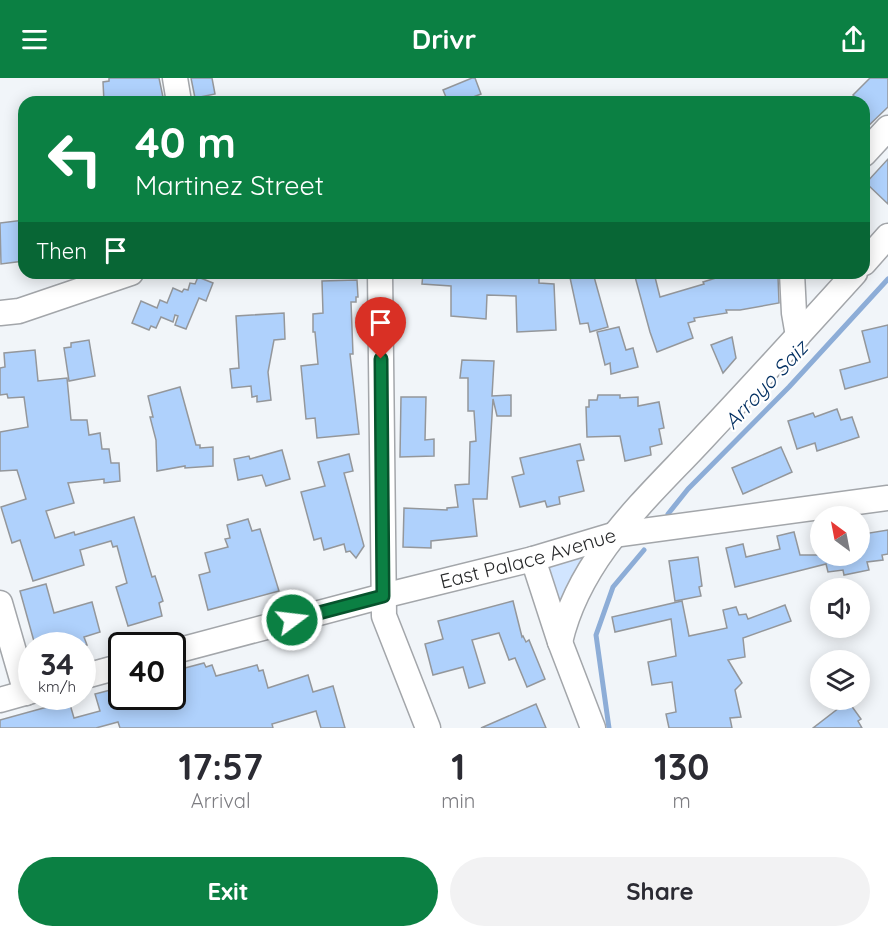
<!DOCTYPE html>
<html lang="en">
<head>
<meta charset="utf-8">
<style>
	body { margin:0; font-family:Quicksand,sans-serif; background:#f2f2f3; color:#2b2b33; height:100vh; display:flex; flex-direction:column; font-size:22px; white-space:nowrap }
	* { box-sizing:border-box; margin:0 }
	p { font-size:20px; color:#7c7c81 }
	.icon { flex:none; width:33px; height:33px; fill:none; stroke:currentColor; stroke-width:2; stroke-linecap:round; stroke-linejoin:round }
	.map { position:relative; height:650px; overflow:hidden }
	.details { display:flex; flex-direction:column; background:#fff; flex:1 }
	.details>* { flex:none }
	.hud { position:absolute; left:18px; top:18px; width:852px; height:183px; border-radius:18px; box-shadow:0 3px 15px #0003; background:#0b8043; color:#fff; overflow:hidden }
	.needle { width:39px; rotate:328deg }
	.fabs { position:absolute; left:810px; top:428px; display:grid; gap:12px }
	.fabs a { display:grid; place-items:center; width:60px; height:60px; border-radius:50%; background:#fff; box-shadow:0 3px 15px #0003; font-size:30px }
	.speed { position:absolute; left:18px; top:554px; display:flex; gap:12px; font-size:30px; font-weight:700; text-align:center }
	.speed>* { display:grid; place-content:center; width:78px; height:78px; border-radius:50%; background:#fff; box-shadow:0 3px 15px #0003; line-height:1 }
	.speed small { font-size:15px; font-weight:400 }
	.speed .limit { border:3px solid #111; border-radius:9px; background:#fff; color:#111 }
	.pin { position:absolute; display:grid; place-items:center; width:51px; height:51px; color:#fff; margin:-62px -26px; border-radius:50% 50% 50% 0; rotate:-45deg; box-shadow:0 0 6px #0007 }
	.pin .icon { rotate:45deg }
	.me { position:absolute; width:66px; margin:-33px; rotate:75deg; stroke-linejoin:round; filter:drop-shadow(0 0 4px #0008) }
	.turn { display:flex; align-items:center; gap:21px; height:126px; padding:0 18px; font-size:27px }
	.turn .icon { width:78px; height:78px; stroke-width:2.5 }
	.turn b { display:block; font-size:42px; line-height:51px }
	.then { display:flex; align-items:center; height:57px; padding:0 18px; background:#0003; gap:12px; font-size:22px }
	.eta { display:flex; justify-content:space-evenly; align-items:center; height:102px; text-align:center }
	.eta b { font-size:36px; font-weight:700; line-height:42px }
	.button { display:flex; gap:12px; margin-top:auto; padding:12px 18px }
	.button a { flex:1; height:69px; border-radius:36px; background:#0b8043; color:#fff; font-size:24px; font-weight:700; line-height:69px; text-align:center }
	.button a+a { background:#f2f2f3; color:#2b2b33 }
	header { display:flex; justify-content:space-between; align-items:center; height:78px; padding:0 18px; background:#0b8043; color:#fff; font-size:27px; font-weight:700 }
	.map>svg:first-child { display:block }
	.green { fill:#d1e5ff }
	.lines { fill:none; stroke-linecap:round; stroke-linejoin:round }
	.stream { stroke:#8dadd7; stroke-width:5 }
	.building { fill:#afd1fc; stroke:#94979b; stroke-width:1.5 }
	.minor-casing { stroke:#a3a6aa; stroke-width:27 }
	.minor { stroke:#fff; stroke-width:24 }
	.route-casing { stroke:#07532c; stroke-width:15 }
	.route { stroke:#0b8043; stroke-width:10 }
	.labels { text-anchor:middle; stroke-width:4.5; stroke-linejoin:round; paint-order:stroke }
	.street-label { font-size:20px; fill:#262728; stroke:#fff }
	.water-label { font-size:21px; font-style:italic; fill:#043163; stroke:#fff }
</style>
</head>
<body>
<header><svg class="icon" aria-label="menu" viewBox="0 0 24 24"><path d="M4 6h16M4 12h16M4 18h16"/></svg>Drivr<svg class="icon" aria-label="share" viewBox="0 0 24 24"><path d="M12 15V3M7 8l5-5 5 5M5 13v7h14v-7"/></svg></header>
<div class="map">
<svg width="888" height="650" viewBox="0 0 888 650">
	<rect width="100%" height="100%" fill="#f1f5f9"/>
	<path class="green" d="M590 474 561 530 548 491 549 486Z"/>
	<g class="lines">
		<g class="stream">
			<path d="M668 436 688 411 789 309 888 201"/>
			<path d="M609 650 596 557 613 509 644 472"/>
		</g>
	</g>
	<g class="building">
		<path d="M109 0H159L164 24H104L103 4 109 3Z"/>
		<path d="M191 0H212L215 16 195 20Z"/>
		<path d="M472 0H475L481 16 460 24H448L443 12Z"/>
		<path d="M870 0H888V29L864 52V24H860L853 17Z"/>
		<path d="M888 81V126L866 105Z"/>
		<path d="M24 142V183L1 186 0 145Z"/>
		<path d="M423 195H539V205L554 206 556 252 517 254 516 218 487 217 486 241 451 238V208L422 206Z"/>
		<path d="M569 195H593L608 249 590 254 588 245 580 246Z"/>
		<path d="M634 195H654L660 219 704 206 703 204 732 195H744L745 199H778L779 225 740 232H726L727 235 694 240 695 243 688 245 693 260 657 274 650 254Z"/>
		<path d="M198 199 213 205 206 223 199 220 186 251 175 247 178 238 175 237 173 244 161 239 156 250 151 248 149 252 132 245 141 223 157 230 160 222 167 225 173 210 182 214 184 211 188 212 190 205 195 206Z"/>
		<path d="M357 202 358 219H356V224H351L353 276H350L359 356 317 360 315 340 306 341 301 288 318 286 315 254H313V236L323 235 322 203Z"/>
		<path d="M284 235 285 261 274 262 268 294 271 322 257 324V318L252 319 251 308 232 310 230 291 239 290 236 238Z"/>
		<path d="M888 247V299L845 311 840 292 870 284 862 253Z"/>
		<path d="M619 249 626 272 633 270 638 289 611 296 610 285 605 287 597 254Z"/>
		<path d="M732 259 736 280 723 295 711 267Z"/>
		<path d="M89 262 95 298 69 303 64 270 71 269V265Z"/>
		<path d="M35 272 38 303 67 300 71 342H87L89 357 100 355 102 371H109L111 385H119L120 403 104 405V401L68 405 74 425 46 433 55 460 74 454 75 457 134 439 152 499 155 498 163 523 159 525 162 538 128 548 116 509 127 505 117 468 113 469 111 463 80 472 84 487 33 503 20 462 12 465 1 429 26 421 17 392 0 393V354L28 349 24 319 8 320 7 316 0 317V290L5 289 4 275Z"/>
		<path d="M462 282 494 283 492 318 511 317V338H497L493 321 487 421H473L477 458 431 463V470L403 469 404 430 447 432V430L458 429 455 407 469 406 470 364 476 363 474 333H468V300H460Z"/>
		<path d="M180 309 196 367H200V370L213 369V388L185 390V388L157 393 156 362 150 339H153L148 318Z"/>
		<path d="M598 317H620V320L638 319V328L659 324 664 350 659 351 662 366 650 369 651 377 625 383 620 358 587 359 586 329H589V322H597Z"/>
		<path d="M401 319H426L425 362 434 361V378L400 379Z"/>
		<path d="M837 331 841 342 852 339 859 359 817 373 815 365 797 371 788 343 813 335 815 339Z"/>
		<path d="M580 366 584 382 577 383 584 413 559 419 560 426 547 429 545 423 520 429 512 399 524 396 520 380Z"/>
		<path d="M781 369 792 394 743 416 732 390Z"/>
		<path d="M282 372 290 401 266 408 262 397 238 402 234 381 249 378 250 381Z"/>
		<path d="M349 376 353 393 344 395 364 468 356 480 350 473 346 474 344 466 324 472 321 460 314 462 301 414 325 408 318 384Z"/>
		<path d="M248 441 252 453 260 451 279 513 208 532 199 497 210 494 205 475 228 469 225 461 230 460 227 447Z"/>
		<path d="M888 452V476L882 477 883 482 867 484 869 492 844 497 843 492 828 494 826 486 735 509 726 470 743 466 746 479 780 471 777 458 794 454 800 477H860V462L864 461 863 456Z"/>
		<path d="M698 479 702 508 699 509 701 518 675 523 669 483Z"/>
		<path d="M46 506 54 535 92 524 100 554 84 559 87 567H35L20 513Z"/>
		<path d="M513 523 522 559 523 558 526 564 529 562 545 601 527 609 515 580 509 582 499 555 472 562 485 605 469 610 463 589 433 597 425 566 443 561 438 543Z"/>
		<path d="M682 523 689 558 727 550 723 532 736 529 739 537 746 536 748 541 785 527 791 543 743 560 745 579 728 582 742 605 735 612 741 639 730 640 732 650H669L666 636 676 634 672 604 652 607 648 584 676 578 671 541 615 554 612 539Z"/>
		<path d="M204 585 206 589 212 587 216 598 257 587 259 593 263 592 268 610 308 597 313 614 333 608 345 650H321L316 633 272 646 273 650H120L118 644 96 650H0V642L69 623 74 640 100 633 95 616 122 609V618H172V600L183 597 181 591Z"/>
		<path d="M848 623 861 641 858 643 862 650H813Z"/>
		<path d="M536 626 546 650H481Z"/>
	</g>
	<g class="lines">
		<defs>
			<g id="minor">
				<path d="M175 0 179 24"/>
				<path d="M864 76 888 50"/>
				<path d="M864 185 888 158"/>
				<path d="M380 195 384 538 428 650"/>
				<path d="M792 195 794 235 798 258"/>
				<path d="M0 235 19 233 131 195"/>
				<path d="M533 481 560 564 593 650"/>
				<path d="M0 525 26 615"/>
				<path d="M560 564C580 477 649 419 707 356 757 303 806 249 855 195"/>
				<path id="s1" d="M172 574 383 518 533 481 613 457 888 420"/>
				<path d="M82 599 122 588"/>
				<path d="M0 622 32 613"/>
			</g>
		</defs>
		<use href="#minor" class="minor-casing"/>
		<use href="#minor" class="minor"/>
	</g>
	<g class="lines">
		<defs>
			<path id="route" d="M292 542 383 518 381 281"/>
		</defs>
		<use href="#route" class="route-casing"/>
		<use href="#route" class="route"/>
	</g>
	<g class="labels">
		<g class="street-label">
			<text dy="7" stroke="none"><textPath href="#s1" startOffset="368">East Palace Avenue</textPath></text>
		</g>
		<g class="water-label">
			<text transform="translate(766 307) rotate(-47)" y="7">Arroyo Saiz</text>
		</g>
	</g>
</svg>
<div class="fabs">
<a><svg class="needle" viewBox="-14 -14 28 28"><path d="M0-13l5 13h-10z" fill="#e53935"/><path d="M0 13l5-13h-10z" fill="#7c7c81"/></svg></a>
<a><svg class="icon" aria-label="sound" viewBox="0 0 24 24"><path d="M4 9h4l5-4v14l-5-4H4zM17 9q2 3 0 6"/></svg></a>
<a><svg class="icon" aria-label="layers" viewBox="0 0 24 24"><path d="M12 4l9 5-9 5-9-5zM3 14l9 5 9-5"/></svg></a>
</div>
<div class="speed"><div>34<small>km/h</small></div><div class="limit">40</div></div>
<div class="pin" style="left:381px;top:281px;background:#d93025"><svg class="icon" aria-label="arrive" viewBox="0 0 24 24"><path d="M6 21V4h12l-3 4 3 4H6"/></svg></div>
<svg class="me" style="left:292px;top:542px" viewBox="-20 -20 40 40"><circle r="17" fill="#0b8043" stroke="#fff" stroke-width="3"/><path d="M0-11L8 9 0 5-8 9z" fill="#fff"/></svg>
<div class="hud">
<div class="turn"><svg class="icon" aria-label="left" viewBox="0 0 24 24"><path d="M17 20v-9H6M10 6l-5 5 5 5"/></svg><div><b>40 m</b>Martinez Street</div></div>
<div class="then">Then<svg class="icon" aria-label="arrive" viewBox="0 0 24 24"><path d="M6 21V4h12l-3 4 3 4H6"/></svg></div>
</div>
</div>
<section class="details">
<div class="eta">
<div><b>17:57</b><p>Arrival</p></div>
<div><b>1</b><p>min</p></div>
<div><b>130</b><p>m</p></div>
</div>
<div class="button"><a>Exit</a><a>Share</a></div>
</section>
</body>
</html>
